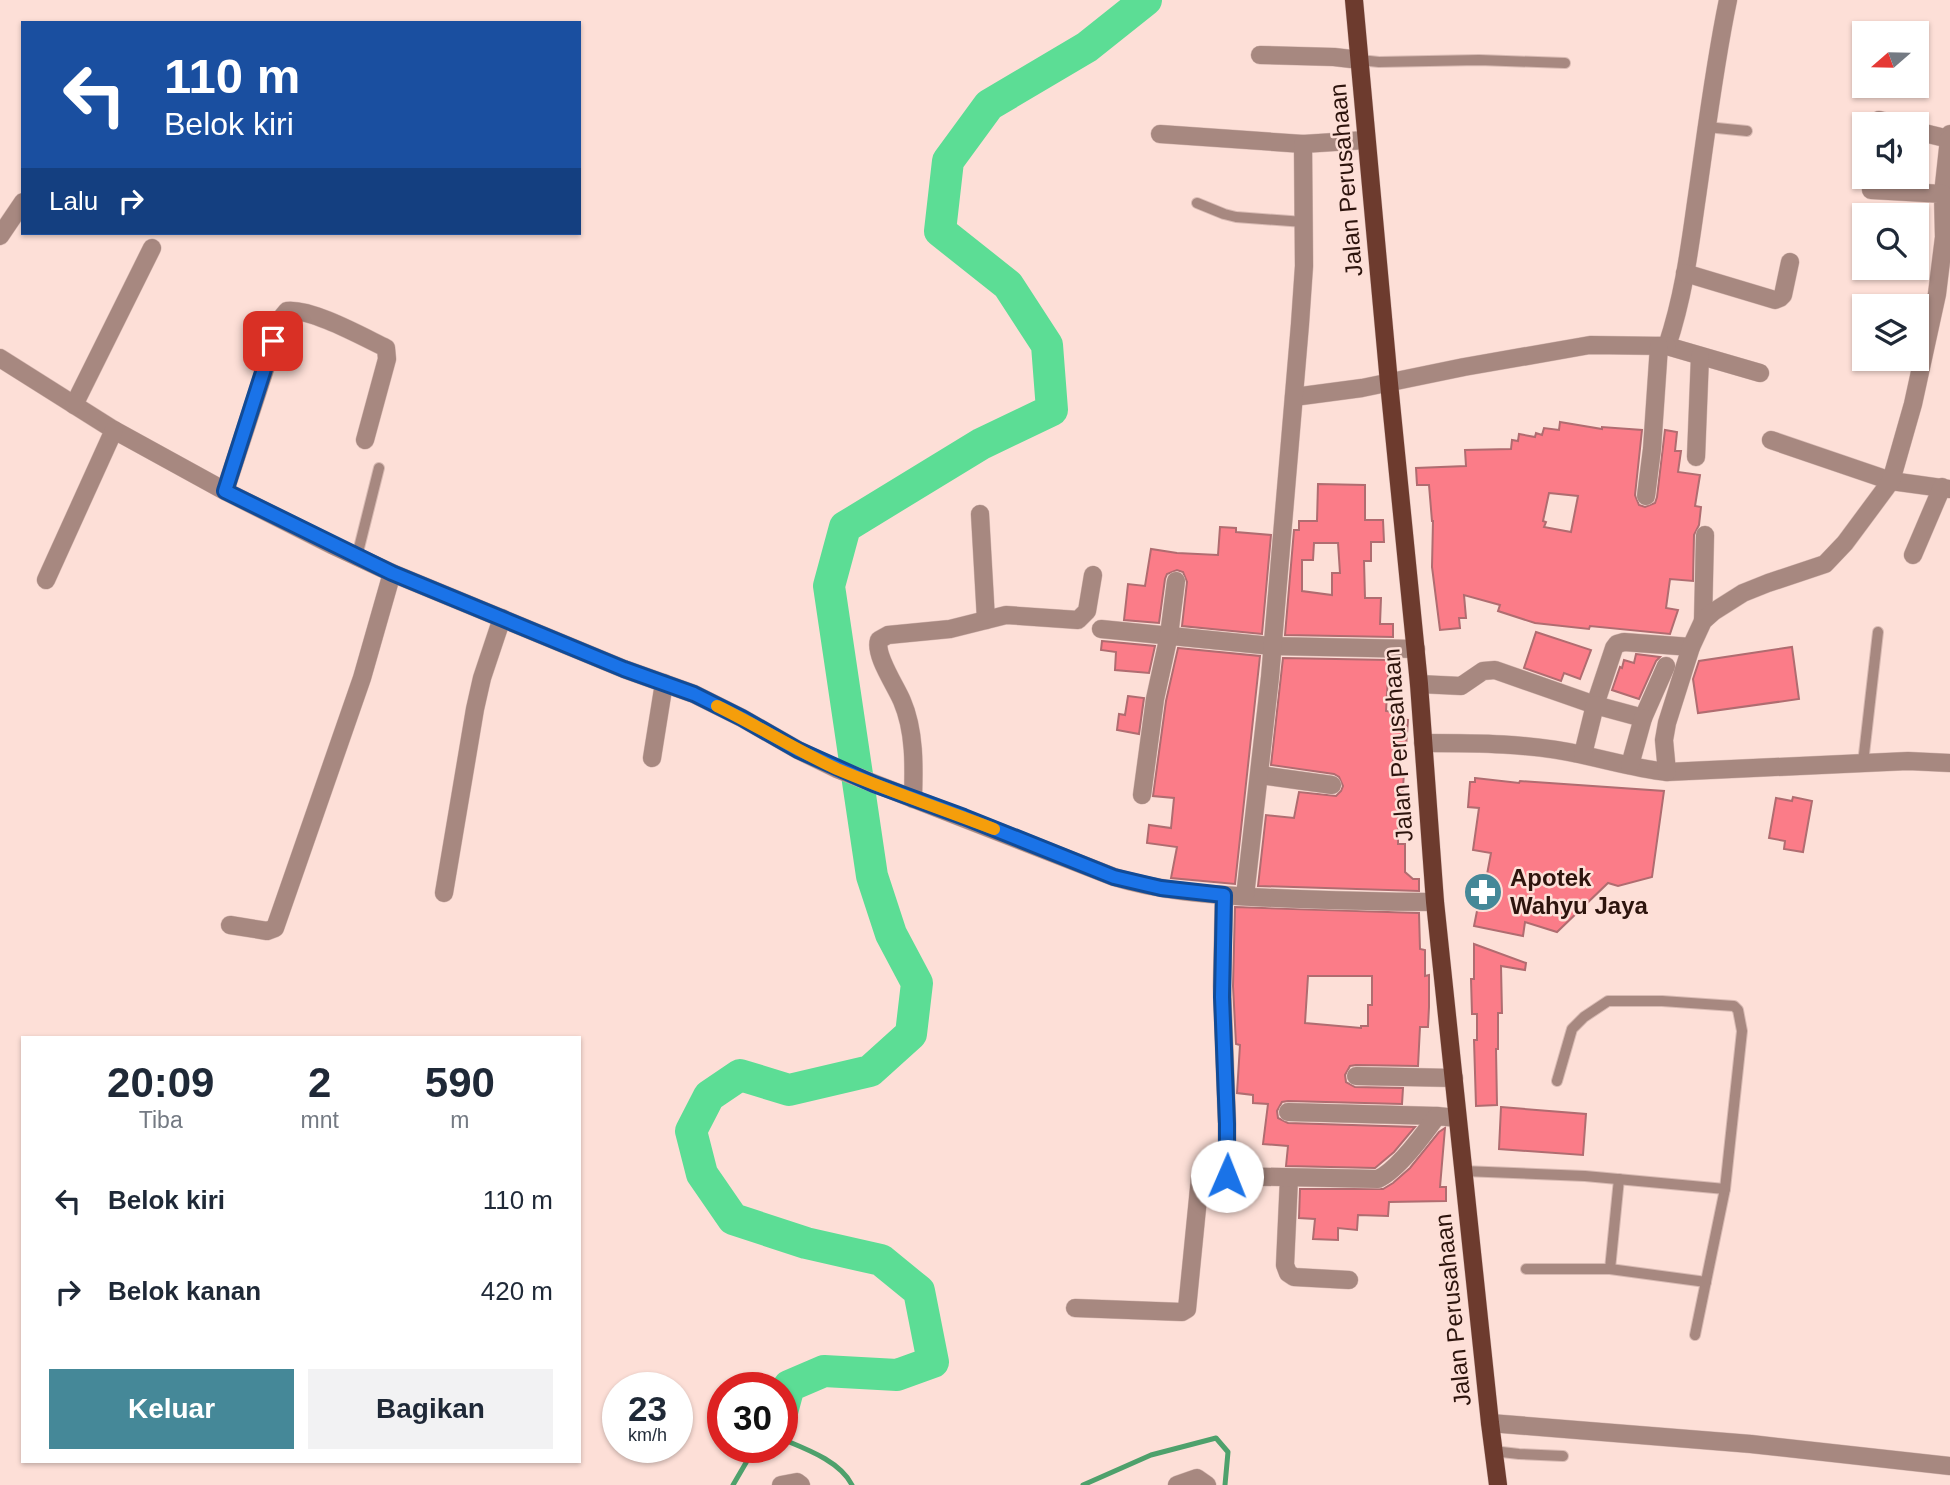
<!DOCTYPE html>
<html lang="id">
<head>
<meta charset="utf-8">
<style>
	body { margin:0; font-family:Arial,sans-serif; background:#f2f2f3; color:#1f2937; height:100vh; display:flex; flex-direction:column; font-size:26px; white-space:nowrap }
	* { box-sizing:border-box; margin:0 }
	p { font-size:23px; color:#747a83 }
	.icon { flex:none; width:38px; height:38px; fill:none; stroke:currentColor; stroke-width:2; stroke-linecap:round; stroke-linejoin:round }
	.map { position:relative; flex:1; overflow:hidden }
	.drawer { position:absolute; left:21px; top:1036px; width:560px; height:427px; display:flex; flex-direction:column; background:#fff; border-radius:0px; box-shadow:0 2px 5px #0004 }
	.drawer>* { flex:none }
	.hud { position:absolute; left:21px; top:21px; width:560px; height:214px; border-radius:0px; box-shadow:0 2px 5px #0004; background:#1a4fa0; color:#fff; overflow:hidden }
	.needle { width:46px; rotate:250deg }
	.controls { position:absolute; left:1852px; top:21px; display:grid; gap:14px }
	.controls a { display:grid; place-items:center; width:77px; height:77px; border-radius:0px; background:#fff; box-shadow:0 2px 5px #0004; font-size:35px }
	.speed { position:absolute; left:602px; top:1372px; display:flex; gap:14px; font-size:35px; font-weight:700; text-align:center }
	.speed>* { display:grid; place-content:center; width:91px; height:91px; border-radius:50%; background:#fff; box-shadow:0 2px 5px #0004; line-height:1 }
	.speed small { font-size:18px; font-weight:400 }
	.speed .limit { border:10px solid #d22; background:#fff; color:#111 }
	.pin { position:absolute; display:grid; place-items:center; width:60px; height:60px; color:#fff; margin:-30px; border-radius:14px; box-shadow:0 4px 10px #0006 }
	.me { position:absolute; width:77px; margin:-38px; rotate:1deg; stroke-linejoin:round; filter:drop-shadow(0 0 5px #0008) }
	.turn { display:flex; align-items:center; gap:24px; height:147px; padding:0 28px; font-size:32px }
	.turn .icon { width:91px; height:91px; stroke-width:2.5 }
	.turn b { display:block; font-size:49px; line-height:60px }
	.then { display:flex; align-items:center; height:66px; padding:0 28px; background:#0003; gap:14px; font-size:26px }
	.eta { display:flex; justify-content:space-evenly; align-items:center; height:119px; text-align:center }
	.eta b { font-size:42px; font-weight:600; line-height:49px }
	.primary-button { display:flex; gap:14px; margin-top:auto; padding:14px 28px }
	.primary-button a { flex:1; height:80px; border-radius:0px; background:#458898; color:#fff; font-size:28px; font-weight:600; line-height:80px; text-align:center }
	.primary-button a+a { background:#f2f2f3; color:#1f2937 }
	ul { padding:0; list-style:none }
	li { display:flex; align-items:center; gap:21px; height:91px; padding:0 28px }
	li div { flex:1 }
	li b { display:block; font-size:26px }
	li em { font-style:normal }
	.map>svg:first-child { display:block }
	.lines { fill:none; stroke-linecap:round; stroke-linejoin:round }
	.stream { stroke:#4ea16c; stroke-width:5 }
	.river { stroke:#5cdd95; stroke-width:32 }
	.building { fill:#fb7c88; stroke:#b06c70; stroke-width:2; fill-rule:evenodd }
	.service-casing { stroke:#d8bab3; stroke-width:12 }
	.minor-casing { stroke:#d8bab3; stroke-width:19 }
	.primary-casing { stroke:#d8bab3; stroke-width:19 }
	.service { stroke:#a78880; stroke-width:10 }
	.minor { stroke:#a78880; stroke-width:18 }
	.primary { stroke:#6d3b2e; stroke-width:18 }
	.route-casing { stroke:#114b97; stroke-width:18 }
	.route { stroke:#1a73e8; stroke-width:12 }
	.slow { stroke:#f59e0b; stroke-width:12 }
	.labels { text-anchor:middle; stroke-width:5; stroke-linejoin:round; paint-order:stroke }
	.street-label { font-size:24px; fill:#2d140d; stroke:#fddfd7 }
	.poi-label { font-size:24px; font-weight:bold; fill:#2d140d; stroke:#fddfd7; text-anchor:start }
</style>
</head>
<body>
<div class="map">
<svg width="1950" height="1485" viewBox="0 0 1950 1485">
	<rect width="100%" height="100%" fill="#fddfd7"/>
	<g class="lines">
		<g class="stream">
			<path d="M782 1439C806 1449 840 1461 852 1485"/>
			<path d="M733 1485 754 1449 757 1447"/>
			<path d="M1083 1485 1151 1455 1216 1438 1228 1452 1225 1485"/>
		</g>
		<path class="river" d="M782 1412 789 1386 824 1371 897 1375 933 1362 919 1291 881 1260 806 1243 733 1219 702 1174 691 1131 709 1096 740 1075 789 1090 870 1071 911 1034 917 983 891 934 872 876 829 586 845 527 981 444 1052 410 1047 345 1008 285 940 231 948 161 989 105 1087 47 1146 0"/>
	</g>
	<g class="building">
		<path d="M1560 422 1602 429V427L1642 430 1635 495 1639 505 1645 507 1655 503 1657 497 1665 430 1677 432 1675 451H1681L1678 472 1700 475 1695 506 1701 507 1699 525 1694 535 1693 581 1670 579 1666 608 1678 610 1670 634 1590 626 1589 629 1535 623 1498 611 1500 605 1464 595 1466 618H1459L1460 628 1440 630 1432 567 1433 521H1432L1429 485H1417L1416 468 1466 466 1465 450 1511 449 1512 440 1518 441 1519 434 1535 437 1536 433 1542 435 1544 428 1559 430ZM1549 493 1578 496 1571 532 1544 527 1546 522 1543 521Z"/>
		<path d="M1318 484 1365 485V520H1383L1384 542H1371V561H1364L1365 598H1381L1380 624H1393V637L1285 635 1294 530H1299V521H1317ZM1314 543H1338L1340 573H1332V595L1302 591V560H1313Z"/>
		<path d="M1220 527 1236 528V532L1271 535 1262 634 1182 626 1187 582 1183 572 1177 570 1167 574 1165 579 1159 623 1124 620 1128 584 1145 586 1151 549 1177 553 1218 555Z"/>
		<path d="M1536 632 1591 650 1580 679 1564 673 1561 681 1524 668Z"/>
		<path d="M1102 641 1155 646 1149 673 1115 670 1116 652 1101 650Z"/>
		<path d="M1792 647 1799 699 1698 713 1693 679 1699 661Z"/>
		<path d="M1178 648 1260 656 1235 884 1171 878 1177 847 1147 843 1149 825 1171 828 1174 798 1153 796 1166 701Z"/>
		<path d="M1636 654 1660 657 1656 661 1639 699 1612 690 1620 667 1622 668 1624 660 1634 663Z"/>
		<path d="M1283 658 1389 660 1386 711 1392 712V719L1408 720 1406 747H1394L1392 772 1404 773 1402 801H1398V844H1405V872L1413 879H1419V891L1258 886 1266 815 1294 818 1299 792 1336 796 1341 791 1343 786 1339 777 1334 774 1271 765Z"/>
		<path d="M1128 696 1144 698 1139 734 1117 730 1119 714 1125 715Z"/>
		<path d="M1475 778 1519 783 1520 781 1664 791 1652 877 1618 886 1608 883 1557 932 1525 922 1523 936 1474 926 1480 896H1483L1491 853 1473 850 1479 808 1468 807 1470 782H1475Z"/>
		<path d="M1793 797 1812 801 1803 852 1784 849 1785 841 1769 838 1776 798 1792 801Z"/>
		<path d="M1235 907 1419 913 1420 949 1425 950V976L1429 975V1007L1428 1027H1420L1418 1066 1356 1065 1350 1066 1345 1075 1346 1082 1355 1087 1403 1088 1402 1104 1288 1101 1282 1102 1277 1111 1278 1118 1288 1123 1415 1127 1394 1152 1375 1168 1286 1166 1288 1146 1263 1144 1268 1104 1253 1103V1095L1237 1093 1240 1045 1236 1044 1233 986ZM1308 976H1372V1005H1368V1026H1361V1028L1305 1023Z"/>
		<path d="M1474 944 1526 963 1525 970 1501 966 1502 1013H1498V1049H1496L1497 1105 1476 1106 1474 1040H1477V1014H1472L1471 979H1474Z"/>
		<path d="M1501 1107 1586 1114 1583 1155 1499 1149Z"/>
		<path d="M1445 1128 1440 1187H1446V1201L1389 1202 1388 1216 1358 1215 1357 1230 1338 1228V1240L1313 1239 1315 1219 1299 1218 1300 1189H1383L1393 1183 1410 1168 1439 1132Z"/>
	</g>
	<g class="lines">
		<defs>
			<g id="service">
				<path d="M1360 60 1379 62 1479 60 1565 63"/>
				<path d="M1707 127 1747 131"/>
				<path d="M1197 203 1224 214 1236 217 1304 222"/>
				<path d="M357 556 379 468"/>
				<path d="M1863 763 1878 632"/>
				<path d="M1557 1081 1572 1029 1584 1017 1608 1001H1662L1734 1006 1738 1010 1742 1031 1725 1189 1695 1335"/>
				<path d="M1463 1171 1585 1176 1725 1189"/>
				<path d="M1526 1269H1610L1706 1282"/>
				<path d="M1610 1269 1619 1179"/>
				<path d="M1493 1451 1519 1454 1563 1456"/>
			</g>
			<g id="minor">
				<path d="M1728 0C1714 67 1706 135 1696 203 1689 253 1683 298 1667 346L1760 373"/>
				<path d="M1260 55 1334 57 1360 60"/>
				<path d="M1879 120 1895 124"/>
				<path d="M1916 131 1949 139 1950 134"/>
				<path d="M1160 134 1303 144"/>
				<path d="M1943 194 1949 139"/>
				<path d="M0 236 23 202"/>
				<path d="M1685 273 1775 300 1780 298 1783 295 1790 262"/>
				<path d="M0 358 114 430 225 491 332 545 392 573 624 669 694 694 742 718 798 750 837 769 1114 877C1159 891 1206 894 1252 897 1313 900 1374 902 1435 902"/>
				<path d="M1294 397 1362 388 1464 367 1590 345 1667 346"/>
				<path d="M74 405 152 248"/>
				<path d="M1771 440 1891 481 1950 489"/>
				<path d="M1696 457 1700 356"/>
				<path d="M225 491 282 317 287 311C311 308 363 337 386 348L387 359 365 440"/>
				<path d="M1646 496 1652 449 1659 346"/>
				<path d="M980 514 986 620"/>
				<path d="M1913 555 1942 487"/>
				<path d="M46 580 114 430"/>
				<path d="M1703 621 1705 535"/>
				<path d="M1101 629 1272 646 1416 649"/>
				<path d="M1419 684 1461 686 1483 671 1495 670 1595 705 1614 648 1617 644 1624 642 1691 647"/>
				<path d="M1423 743C1476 743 1531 743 1583 755 1611 761 1639 769 1667 772L1908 761 1950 763"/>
				<path d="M1583 754 1595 705 1643 718 1666 666"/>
				<path d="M652 758 664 683"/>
				<path d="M1630 765 1643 718"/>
				<path d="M1667 772 1664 740 1667 723 1691 647 1703 621 1713 612 1743 593 1768 583 1825 564 1845 543 1891 481 1913 404 1937 294 1944 237 1943 194 1871 190"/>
				<path d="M1260 775 1332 785"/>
				<path d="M1142 795 1155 699 1169 635 1176 581"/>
				<path d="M913 799C914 767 915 731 902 701 896 686 874 655 879 640L888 635 950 629 1006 615 1078 620 1087 611 1093 575"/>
				<path d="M444 893 475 709 482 678 502 618"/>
				<path d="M1224 895 1222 986 1227 1124V1176"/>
				<path d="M1245 896 1270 677 1300 324 1304 266 1303 144 1366 140"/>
				<path d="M230 925 267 931 275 928 362 678 392 573"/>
				<path d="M1356 1076 1454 1078"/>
				<path d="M1288 1112 1437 1116"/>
				<path d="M1289 1178 1285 1265 1288 1273 1294 1277 1349 1280"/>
				<path d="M1075 1308 1182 1312 1187 1309 1200 1178 1227 1176 1378 1179C1398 1170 1424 1134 1437 1116L1457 1118"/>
				<path d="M1490 1423 1751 1444 1950 1466"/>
				<path d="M781 1485 797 1482 801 1485"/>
				<path d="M1177 1485 1197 1478 1207 1485"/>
			</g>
			<path id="primary" d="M1354 0 1389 383 1419 684 1435 902 1490 1423 1498 1485"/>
		</defs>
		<use href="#service" class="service-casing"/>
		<use href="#minor" class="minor-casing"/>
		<use href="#primary" class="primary-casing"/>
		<use href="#service" class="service"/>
		<use href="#minor" class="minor"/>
		<use href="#primary" class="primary"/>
	</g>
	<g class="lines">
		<defs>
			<path id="route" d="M273 341 225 491 392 573 624 669 694 694 742 718 798 750 874 784 964 817 1114 877 1161 888 1224 895 1222 997 1227 1124V1176"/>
		</defs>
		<use href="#route" class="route-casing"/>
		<use href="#route" class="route"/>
		<path class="slow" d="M717 706C758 726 796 750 837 769 889 791 942 809 994 829"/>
	</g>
	<defs>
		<symbol id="pharmacy-disc" viewBox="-11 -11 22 22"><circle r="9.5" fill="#458898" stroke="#fddfd7"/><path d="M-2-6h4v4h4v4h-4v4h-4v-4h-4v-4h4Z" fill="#fff"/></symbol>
	</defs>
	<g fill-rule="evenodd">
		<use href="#pharmacy-disc" x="1461" y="870" width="44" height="44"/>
	</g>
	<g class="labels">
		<g class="street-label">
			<text transform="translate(1346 180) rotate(-95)" y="8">Jalan Perusahaan</text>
			<text transform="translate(1398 745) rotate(-94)" y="8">Jalan Perusahaan</text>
			<text transform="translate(1453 1310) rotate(-96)" y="8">Jalan Perusahaan</text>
		</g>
		<g class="poi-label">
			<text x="1510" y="886">Apotek<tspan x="1510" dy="28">Wahyu Jaya</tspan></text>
		</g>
	</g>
</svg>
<div class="controls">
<a><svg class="needle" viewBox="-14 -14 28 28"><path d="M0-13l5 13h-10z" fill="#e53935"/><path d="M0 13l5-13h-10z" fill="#747a83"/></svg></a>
<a><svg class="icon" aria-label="sound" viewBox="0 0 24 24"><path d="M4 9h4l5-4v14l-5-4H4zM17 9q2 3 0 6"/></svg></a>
<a><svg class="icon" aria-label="search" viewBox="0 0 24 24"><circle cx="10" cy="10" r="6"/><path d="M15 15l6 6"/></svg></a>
<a><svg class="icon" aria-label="layers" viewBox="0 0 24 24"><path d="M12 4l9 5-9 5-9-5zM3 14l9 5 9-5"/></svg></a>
</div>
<div class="speed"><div>23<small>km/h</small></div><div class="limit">30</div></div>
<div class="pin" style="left:273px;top:341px;background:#d93025"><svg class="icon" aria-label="arrive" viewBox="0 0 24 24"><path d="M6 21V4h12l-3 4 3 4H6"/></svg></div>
<svg class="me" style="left:1227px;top:1176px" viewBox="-20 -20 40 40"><circle r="19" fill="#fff"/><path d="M0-13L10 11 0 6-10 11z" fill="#1a73e8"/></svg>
<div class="hud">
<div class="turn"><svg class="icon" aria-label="left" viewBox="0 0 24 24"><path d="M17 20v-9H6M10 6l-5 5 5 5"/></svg><div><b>110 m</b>Belok kiri</div></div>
<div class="then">Lalu<svg class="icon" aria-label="right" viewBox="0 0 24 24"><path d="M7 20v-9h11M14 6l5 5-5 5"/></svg></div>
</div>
<section class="drawer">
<div class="eta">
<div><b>20:09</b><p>Tiba</p></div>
<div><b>2</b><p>mnt</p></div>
<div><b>590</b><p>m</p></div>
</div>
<ul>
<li><svg class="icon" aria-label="left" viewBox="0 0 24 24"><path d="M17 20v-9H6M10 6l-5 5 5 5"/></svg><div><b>Belok kiri</b></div><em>110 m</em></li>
<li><svg class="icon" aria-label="right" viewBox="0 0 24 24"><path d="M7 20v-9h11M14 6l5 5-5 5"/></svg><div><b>Belok kanan</b></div><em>420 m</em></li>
</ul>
<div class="primary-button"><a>Keluar</a><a>Bagikan</a></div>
</section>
</div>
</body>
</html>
